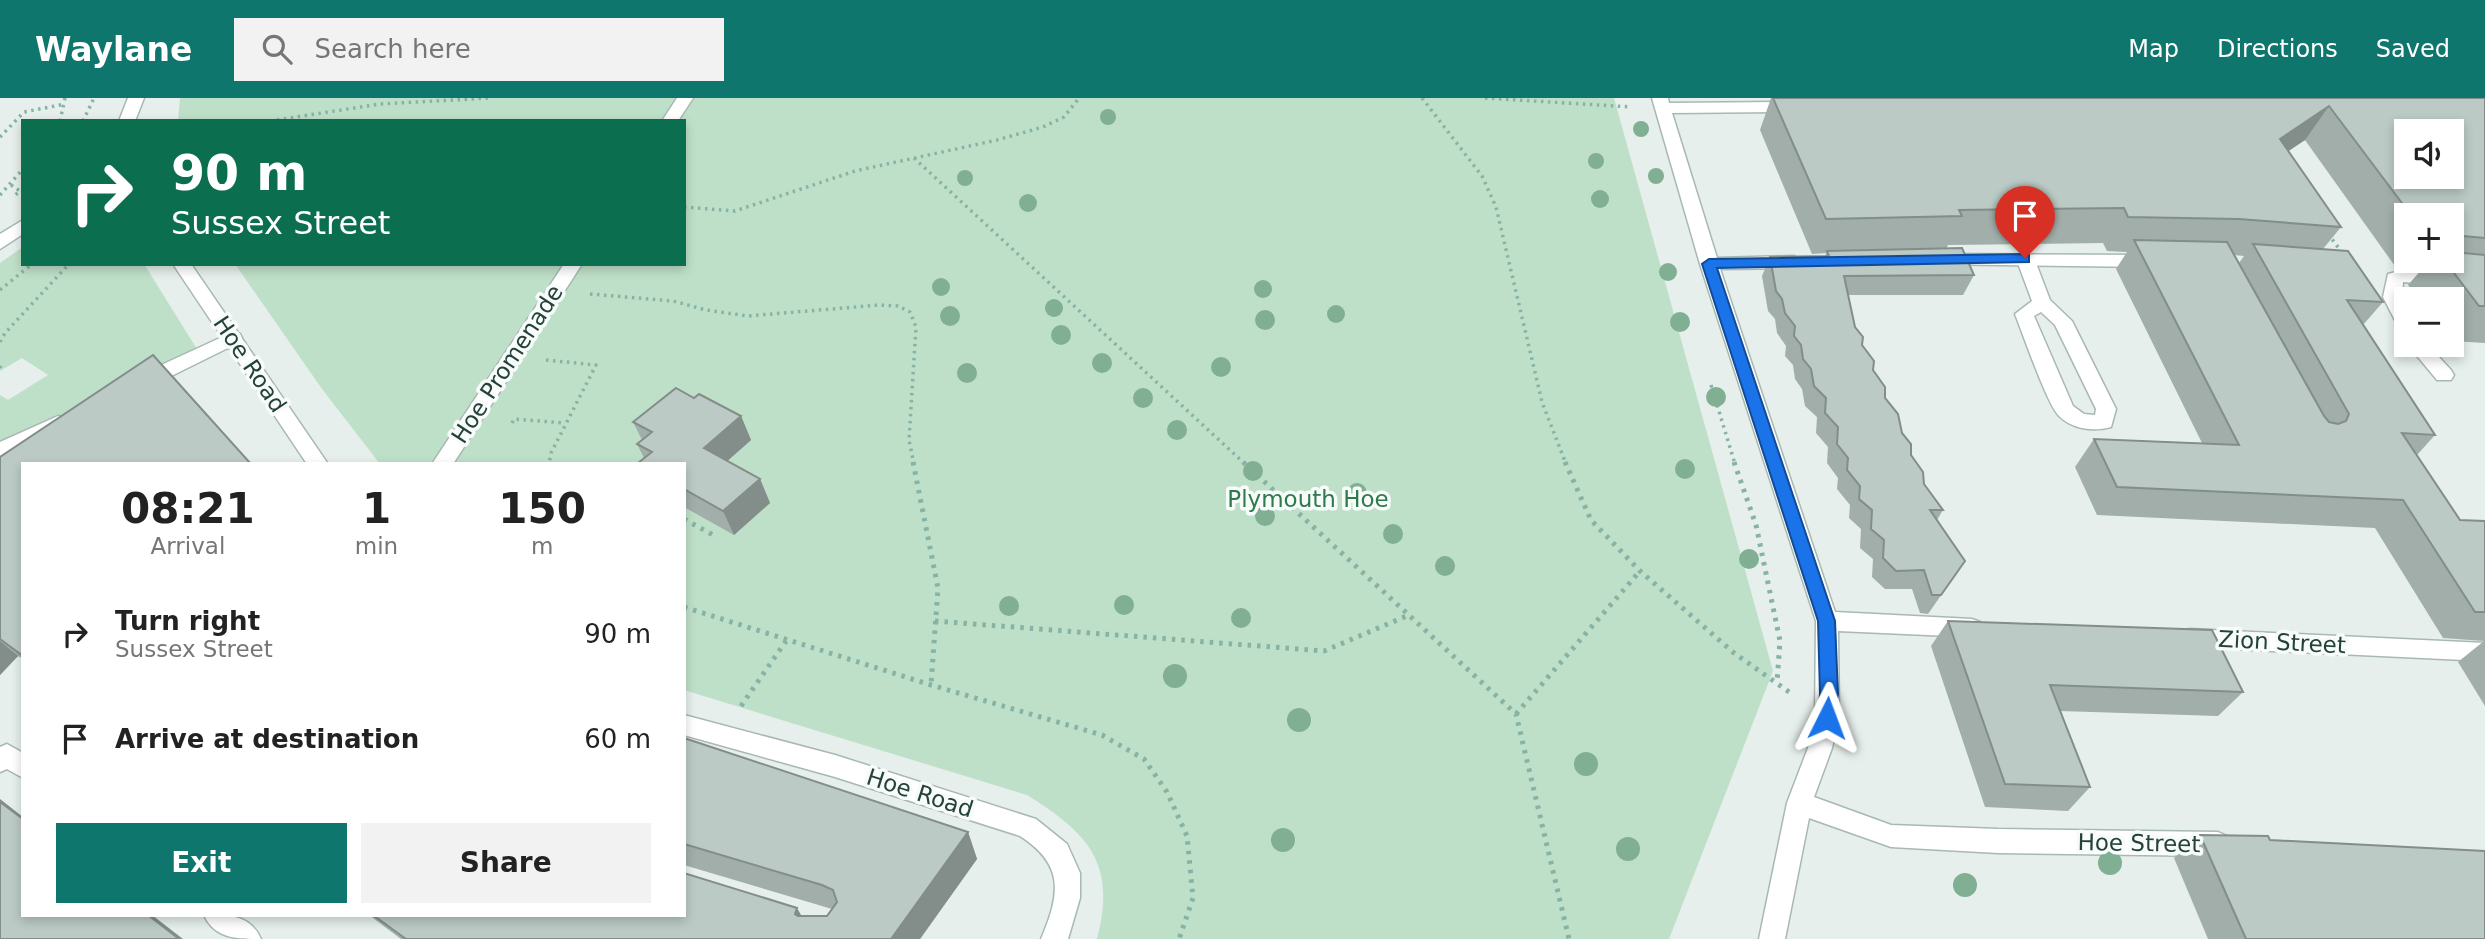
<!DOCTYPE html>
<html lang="en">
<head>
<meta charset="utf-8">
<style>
	body { margin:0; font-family:"DejaVu Sans",sans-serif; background:#f2f2f2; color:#222; height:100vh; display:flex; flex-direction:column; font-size:26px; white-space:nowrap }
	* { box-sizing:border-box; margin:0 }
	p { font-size:23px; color:#767676 }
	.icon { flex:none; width:38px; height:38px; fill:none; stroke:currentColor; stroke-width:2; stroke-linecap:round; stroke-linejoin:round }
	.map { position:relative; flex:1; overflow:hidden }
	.side { position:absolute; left:21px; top:364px; width:665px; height:455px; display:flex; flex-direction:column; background:#fff; border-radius:0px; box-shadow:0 4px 10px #0003 }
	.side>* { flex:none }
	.top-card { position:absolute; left:21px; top:21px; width:665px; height:147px; border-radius:0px; box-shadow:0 4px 10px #0003; background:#0b6e4f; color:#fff; overflow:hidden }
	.controls { position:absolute; left:2394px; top:21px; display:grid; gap:14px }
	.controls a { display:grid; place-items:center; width:70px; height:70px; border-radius:0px; background:#fff; box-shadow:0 4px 10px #0003; font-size:35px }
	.pin { position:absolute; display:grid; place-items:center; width:60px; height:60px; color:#fff; margin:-72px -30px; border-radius:50% 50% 50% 0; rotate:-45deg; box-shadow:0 0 7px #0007 }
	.pin .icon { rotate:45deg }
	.me { position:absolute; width:77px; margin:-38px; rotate:3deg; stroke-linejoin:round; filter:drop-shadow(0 0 5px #0008) }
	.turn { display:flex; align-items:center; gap:24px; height:147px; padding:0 35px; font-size:32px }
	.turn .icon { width:91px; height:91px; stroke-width:2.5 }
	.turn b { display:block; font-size:49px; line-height:60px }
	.eta { display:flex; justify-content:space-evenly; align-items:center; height:119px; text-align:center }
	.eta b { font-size:42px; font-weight:800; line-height:49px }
	.button { display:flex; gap:14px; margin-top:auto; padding:14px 35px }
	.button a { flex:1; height:80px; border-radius:0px; background:#0f766e; color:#fff; font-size:28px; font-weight:800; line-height:80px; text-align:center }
	.button a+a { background:#f2f2f2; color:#222 }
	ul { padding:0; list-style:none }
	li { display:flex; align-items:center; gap:21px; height:105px; padding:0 35px }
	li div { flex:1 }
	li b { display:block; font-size:26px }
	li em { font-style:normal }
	header { display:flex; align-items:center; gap:42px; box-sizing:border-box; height:98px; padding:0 35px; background:#0f766e; color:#fff }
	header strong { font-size:33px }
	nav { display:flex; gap:38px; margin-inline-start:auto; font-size:24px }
	.search { width:490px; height:63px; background:#f2f2f2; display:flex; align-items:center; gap:18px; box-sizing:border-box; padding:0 24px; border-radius:0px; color:#767676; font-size:26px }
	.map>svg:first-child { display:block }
	.green { fill:#bfe0c8 }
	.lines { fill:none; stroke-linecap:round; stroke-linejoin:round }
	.lane-casing { stroke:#a8b8b2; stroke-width:3 }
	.street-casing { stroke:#a8b8b2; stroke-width:3 }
	.path-far1 { stroke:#86b3a5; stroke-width:3.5; stroke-dasharray:2.5 4.5; stroke-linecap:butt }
	.path { stroke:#86b3a5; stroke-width:5; stroke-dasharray:3.5 6; stroke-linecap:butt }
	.lane { fill:#fff; fill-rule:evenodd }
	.street { fill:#fff; fill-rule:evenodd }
	.tree { fill:#80af93 }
	.wall { fill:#a1aea9; fill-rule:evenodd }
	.shaded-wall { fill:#838d89 }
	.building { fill:#bbcac4; stroke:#838d89; stroke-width:2; fill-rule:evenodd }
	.route { fill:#1a73e8; stroke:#114b97; stroke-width:2 }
	.labels { text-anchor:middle; stroke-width:7; stroke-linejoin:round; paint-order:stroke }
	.street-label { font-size:23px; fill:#24423a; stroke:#f7fbf9 }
	.park-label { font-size:23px; fill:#2d7a4b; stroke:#f7fbf9 }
</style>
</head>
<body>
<header>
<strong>Waylane</strong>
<div class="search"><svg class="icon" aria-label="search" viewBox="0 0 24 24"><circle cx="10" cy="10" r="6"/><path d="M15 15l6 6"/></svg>Search here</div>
<nav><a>Map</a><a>Directions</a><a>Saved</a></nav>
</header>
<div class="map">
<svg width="2485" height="841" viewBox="0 0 2485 841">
	<rect width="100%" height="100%" fill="#e6efeb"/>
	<g class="green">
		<path d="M180 0H1614L1773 573 1669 841H1097C1117 765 1088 735 1027 697L684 592V366H380L322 291 235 166H684V23H178Z"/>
		<path d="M23 149V166H144L200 256 0 353V297L8 302 48 277 22 260 0 273V165Z"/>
	</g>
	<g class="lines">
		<defs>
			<g id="lane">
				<path d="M677 0H693L678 23H662Z"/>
				<path d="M2025 154 2034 160 2050 202 2072 223 2116 311 2111 329C2093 334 2072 331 2059 318 2047 306 2023 236 2015 216L2032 203 2016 160ZM2041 214 2055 227 2096 311 2095 317 2084 316 2073 308 2034 218Z"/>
				<path d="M564 166H582L453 366H432Z"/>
				<path d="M2404 172 2485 180V192L2403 184C2401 201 2407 215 2406 232L2399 230 2383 199 2388 176Z"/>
				<path d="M233 234 240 236 242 240 240 244 147 290H133L130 285 133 280Z"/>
				<path d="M2408 247H2428L2451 272 2454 277 2451 282H2437Z"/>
				<path d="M58 318 65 320 68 325 65 330 0 360V344Z"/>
				<path d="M7 646 23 655V680L7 671 0 674V649Z"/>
				<path d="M204 817C228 817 250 816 261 841 237 841 215 841 204 817Z"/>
			</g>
			<g id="street">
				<path d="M128 0H144L135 23H119Z"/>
				<path d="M1652 0H1668L1669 5 1795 4 1803 9 1795 14 1672 15 1717 160 1794 158 1803 164 1794 170 1720 171 1835 514 1972 521 1980 524 1983 530 1980 536 1972 539 1838 533 1839 619 1832 650 1814 699 1891 727 1998 731 2218 734 2227 738 2231 746 2227 754 2218 758 1998 755 1891 749 1809 720 1785 841H1759L1787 705 1808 650 1815 619 1816 523 1700 166Z"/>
				<path d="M23 122V136L0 151V136Z"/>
				<path d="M1939 156 2148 157 2157 163 2148 169 1933 166 1930 162Z"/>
				<path d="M173 166H191L328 366H307Z"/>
				<path d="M2190 531 2485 545V563L2190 549 2182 547 2179 540 2182 533Z"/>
				<path d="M684 617 835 657 1036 721 1067 746 1080 775V800L1068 841H1041C1060 796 1065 767 1020 738L835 679 684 637Z"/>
			</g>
		</defs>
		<use href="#lane" class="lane-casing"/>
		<use href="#street" class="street-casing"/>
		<g class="path-far1">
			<path d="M1422 0 1482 78 1496 109 1542 304 1566 366"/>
			<path d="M1485 0 1631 9"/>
			<path d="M60 23 65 0"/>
			<path d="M83 23 94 0"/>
			<path d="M270 23 380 6 490 0"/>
			<path d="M0 39 24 14 65 6"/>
			<path d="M914 60 1245 366"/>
			<path d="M11 87 20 93 13 99"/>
			<path d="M0 97 23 71"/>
			<path d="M684 109 735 113 855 73 997 42 1043 29 1064 19 1079 0"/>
			<path d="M2328 136 2344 157"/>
			<path d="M0 192 32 166"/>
			<path d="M590 196 673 203 706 212 748 218 879 207 898 208 910 214 916 229 909 342 914 366"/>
			<path d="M0 244 5 235 69 166"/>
			<path d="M546 262 596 267 551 355 549 366"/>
			<path d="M0 268 1 272"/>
			<path d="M1711 287 1735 366"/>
			<path d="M512 325 514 321 565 325"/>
		</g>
		<g class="path">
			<path d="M913 364 938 490 931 587"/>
			<path d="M1243 364 1516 616 1569 841"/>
			<path d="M1565 364 1591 422 1640 473 1734 555 1792 596"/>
			<path d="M1734 364 1756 427 1780 543 1777 584"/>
			<path d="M684 421 715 438"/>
			<path d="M684 509 931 587 1102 637 1144 661 1167 694 1187 738 1193 800 1179 841"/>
			<path d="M935 523 1324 553 1409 517"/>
			<path d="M741 608 786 543"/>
			<path d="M1516 616 1640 473"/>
		</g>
		<use href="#lane" class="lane"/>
		<use href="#street" class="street"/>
	</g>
	<g class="tree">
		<circle cx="1108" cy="19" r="8"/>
		<circle cx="1641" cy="31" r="8"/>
		<circle cx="1596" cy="63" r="8"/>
		<circle cx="1656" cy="78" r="8"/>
		<circle cx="965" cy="80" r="8"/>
		<circle cx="1600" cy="101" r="9"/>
		<circle cx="1028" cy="105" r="9"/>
		<circle cx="1668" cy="174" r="9"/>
		<circle cx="941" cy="189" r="9"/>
		<circle cx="1263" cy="191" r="9"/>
		<circle cx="1054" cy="210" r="9"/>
		<circle cx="1336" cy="216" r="9"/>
		<circle cx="950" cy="218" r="10"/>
		<circle cx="1265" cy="222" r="10"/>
		<circle cx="1680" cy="224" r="10"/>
		<circle cx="1061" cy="237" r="10"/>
		<circle cx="1102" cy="265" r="10"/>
		<circle cx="1221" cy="269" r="10"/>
		<circle cx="967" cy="275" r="10"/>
		<circle cx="1716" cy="299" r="10"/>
		<circle cx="1143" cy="300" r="10"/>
		<circle cx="1177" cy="332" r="10"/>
		<circle cx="1685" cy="371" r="10"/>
		<circle cx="1253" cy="373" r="10"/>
		<circle cx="1357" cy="395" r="10"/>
		<circle cx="1265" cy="418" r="10"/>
		<circle cx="1393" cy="436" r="10"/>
		<circle cx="1749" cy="461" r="10"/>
		<circle cx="1445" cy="468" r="10"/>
		<circle cx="1124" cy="507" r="10"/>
		<circle cx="1009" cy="508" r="10"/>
		<circle cx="1241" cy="520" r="10"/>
		<circle cx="1175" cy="578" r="12"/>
		<circle cx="1299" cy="622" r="12"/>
		<circle cx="1586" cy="666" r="12"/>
		<circle cx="1283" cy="742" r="12"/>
		<circle cx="1628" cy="751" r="12"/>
		<circle cx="2110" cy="765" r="12"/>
		<circle cx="1965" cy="787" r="12"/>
	</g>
	<g class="wall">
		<path d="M1771 0H2485V245L2452 243V201H2418L2408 187 2422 171 2404 169 2397 171 2305 42 2288 53 2341 129 2323 151 2383 204 2363 227 2435 337 2417 357 2460 422 2485 423V608L2458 564 2484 543 2443 540 2375 430 2097 417 2075 369 2094 341 2202 345 2116 171 2127 154 2107 153 2103 145 1948 147 1946 151 1974 177 1963 197H1848L1855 229 1885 300 1902 335 1924 386 1943 412 1937 422 1965 463 1928 516 1920 515 1912 491H1885L1872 479 1873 461 1860 450 1861 431 1849 420 1850 407 1837 391 1838 380 1827 365 1828 349 1816 335 1817 319 1805 308 1802 291 1795 281 1793 267 1785 258 1786 248 1777 235 1775 221 1768 213 1762 178 1770 159 1825 158 1826 155 1812 156 1760 32ZM2406 117H2452V163H2406ZM2234 157 2244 158 2239 165Z"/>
		<path d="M694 300 741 318 751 342 727 363 760 381 770 405 734 437 684 409V366L644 360 637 346 642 342 633 324Z"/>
		<path d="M0 359 23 366V561L18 558 0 577Z"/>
		<path d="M1948 523 2243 594 2218 618 2060 613 2090 689 2068 713 1985 709 1931 548Z"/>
		<path d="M684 640 968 734 977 761 920 841H401L369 817 827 818 832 811 684 767Z"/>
		<path d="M2200 737 2270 742 2485 841H2208L2174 760Z"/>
	</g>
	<g class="shaded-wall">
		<path d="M2329 8 2305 42 2256 75 2280 41Z"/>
		<path d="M2406 160V163H2410L2404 169 2397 171Z"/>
		<path d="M741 318 751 342 715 374 704 350Z"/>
		<path d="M760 381 770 405 734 437 723 413Z"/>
		<path d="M0 543 18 558 0 577Z"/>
		<path d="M0 701 23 719V721L0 704Z"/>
		<path d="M968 734 977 761 920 841H891Z"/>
		<path d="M797 810 812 836 795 816Z"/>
		<path d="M148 817H152L183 841H179Z"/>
	</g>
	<g class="building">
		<path d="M1773 0H2485V140L2452 137V117H2411L2329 8 2280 41 2341 129 2239 121 2128 119 2124 110 1959 112 1962 118 1826 121ZM2406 33H2452V79H2406Z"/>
		<path d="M2134 142 2227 144 2324 318 2329 324 2338 326 2346 323 2349 316 2253 146 2348 153 2383 204 2347 202 2435 337 2402 335 2460 422 2485 423V514H2475L2403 402 2117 389 2094 341 2239 347Z"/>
		<path d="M1962 150 1974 177 1844 178 1855 229 1863 239 1862 247 1874 263 1873 272 1885 289V300L1898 316 1902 335 1911 346V357L1923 374 1924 386 1943 412H1930L1965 463 1941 497H1932L1924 472 1896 473 1883 460 1884 442 1871 431 1872 412 1859 401 1860 388 1847 372 1848 360 1837 346 1838 329 1825 315 1826 300 1814 288 1811 271 1803 261 1801 247 1794 238 1795 228 1785 215 1782 201 1776 193 1770 159 1829 158 1827 153Z"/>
		<path d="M2452 154 2485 157V208H2479L2445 163H2452Z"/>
		<path d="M153 257 251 366H23V558L0 541V359Z"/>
		<path d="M676 290 694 300 699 296 741 318 704 350 760 381 723 413 684 391V366L638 365 652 354 637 346 652 334 633 324Z"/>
		<path d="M1948 523 2212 532 2243 594 2050 587 2090 689 2005 686Z"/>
		<path d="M684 640 968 734 891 841H406L373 817H452L459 818 460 817H684V775L797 810 795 816 798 818H827L837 804 833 792 822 787 684 746Z"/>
		<path d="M0 704 23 721V817H148L179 841H0Z"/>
		<path d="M2200 737 2268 738 2270 742 2485 753V841H2246Z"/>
	</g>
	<path class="route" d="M2025 156 2029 157V164L1717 170 1835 523 1838 596 1833 625 1827 627 1821 625 1818 620 1820 596 1818 523 1702 166 1709 161Z"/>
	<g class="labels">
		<g class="street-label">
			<text transform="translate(250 266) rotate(56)" y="8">Hoe Road</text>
			<text transform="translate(507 266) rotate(-57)" y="8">Hoe Promenade</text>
			<text transform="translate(2282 544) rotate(3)" y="8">Zion Street</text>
			<text transform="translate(920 695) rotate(18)" y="8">Hoe Road</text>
			<text transform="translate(2139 745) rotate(1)" y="8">Hoe Street</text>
		</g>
		<g class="park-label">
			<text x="1308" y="409">Plymouth Hoe</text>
		</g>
	</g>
</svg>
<div class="controls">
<a><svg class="icon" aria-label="sound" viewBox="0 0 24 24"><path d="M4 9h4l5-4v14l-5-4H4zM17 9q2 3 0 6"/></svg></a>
<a>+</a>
<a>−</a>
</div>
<div class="pin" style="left:2025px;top:160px;background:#d93025"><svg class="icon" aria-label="arrive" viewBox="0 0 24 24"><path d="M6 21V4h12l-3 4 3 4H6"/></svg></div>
<svg class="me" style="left:1827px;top:620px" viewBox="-20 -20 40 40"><path d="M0-17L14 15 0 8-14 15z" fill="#1a73e8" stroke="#fff" stroke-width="4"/></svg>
<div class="top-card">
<div class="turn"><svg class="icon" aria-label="right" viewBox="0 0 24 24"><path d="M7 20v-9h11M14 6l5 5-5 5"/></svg><div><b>90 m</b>Sussex Street</div></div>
</div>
<section class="side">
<div class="eta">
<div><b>08:21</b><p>Arrival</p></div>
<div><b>1</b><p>min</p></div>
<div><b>150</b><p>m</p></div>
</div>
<ul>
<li><svg class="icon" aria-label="right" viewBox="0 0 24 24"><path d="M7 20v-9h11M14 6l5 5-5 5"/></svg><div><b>Turn right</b><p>Sussex Street</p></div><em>90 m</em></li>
<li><svg class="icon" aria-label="arrive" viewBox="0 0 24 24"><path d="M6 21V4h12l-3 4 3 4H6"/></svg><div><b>Arrive at destination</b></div><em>60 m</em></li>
</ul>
<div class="button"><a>Exit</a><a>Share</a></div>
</section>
</div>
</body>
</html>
